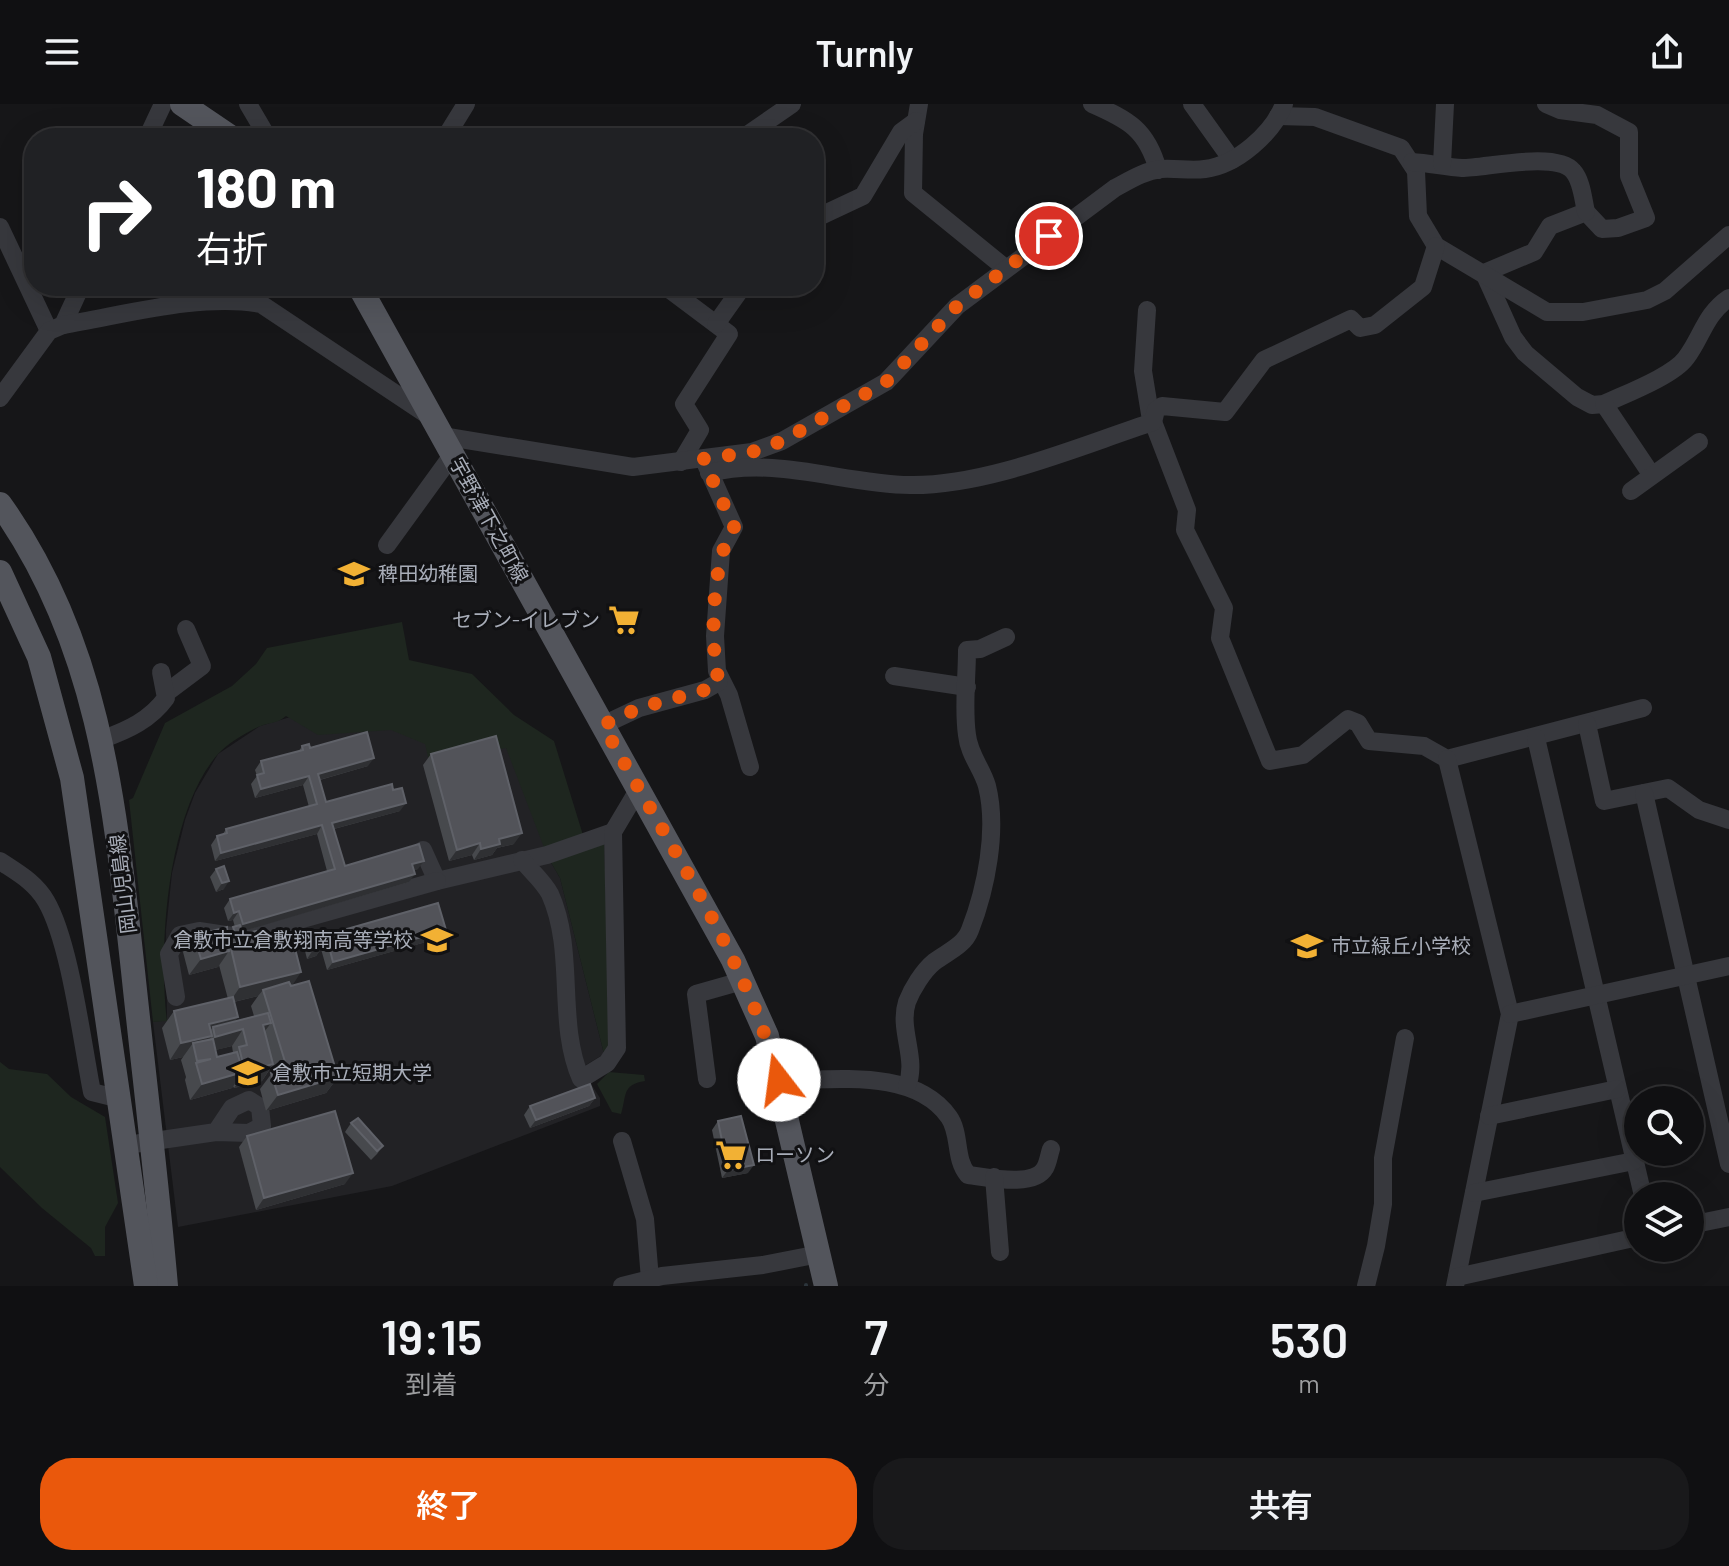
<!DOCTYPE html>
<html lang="ja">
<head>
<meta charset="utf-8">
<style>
	body { margin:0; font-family:Barlow,"Noto Sans JP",sans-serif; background:#19191b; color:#f1f3f6; height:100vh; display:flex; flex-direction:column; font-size:30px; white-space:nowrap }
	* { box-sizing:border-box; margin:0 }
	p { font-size:26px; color:#9c9d9f }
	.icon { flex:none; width:44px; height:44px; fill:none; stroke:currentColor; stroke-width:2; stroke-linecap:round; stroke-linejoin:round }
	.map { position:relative; height:1182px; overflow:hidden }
	.details { display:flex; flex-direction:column; background:#101012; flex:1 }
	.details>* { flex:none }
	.guide { position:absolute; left:24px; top:24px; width:800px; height:168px; border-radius:32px; box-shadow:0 8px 32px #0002,0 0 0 2px #303032; background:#202124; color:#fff; overflow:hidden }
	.buttons { position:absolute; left:1624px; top:982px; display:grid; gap:16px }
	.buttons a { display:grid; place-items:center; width:80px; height:80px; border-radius:50%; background:#101012; box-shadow:0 8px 32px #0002,0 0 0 2px #303032; font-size:40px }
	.pin { position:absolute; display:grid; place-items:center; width:68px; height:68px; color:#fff; margin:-34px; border:4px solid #fff; border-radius:50%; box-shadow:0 2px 8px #0007 }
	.me { position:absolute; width:88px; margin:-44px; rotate:345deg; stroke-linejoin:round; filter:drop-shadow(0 0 6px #0008) }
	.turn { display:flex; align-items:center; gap:28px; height:168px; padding:0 40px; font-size:36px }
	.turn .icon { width:104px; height:104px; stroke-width:2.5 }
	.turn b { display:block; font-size:56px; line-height:68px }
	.eta { display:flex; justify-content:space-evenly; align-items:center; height:136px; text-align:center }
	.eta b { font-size:48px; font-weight:600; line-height:56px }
	.primary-button { display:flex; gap:16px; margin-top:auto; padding:16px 40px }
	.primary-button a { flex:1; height:92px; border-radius:32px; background:#ea580c; color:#fff; font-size:32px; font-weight:600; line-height:92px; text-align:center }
	.primary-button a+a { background:#19191b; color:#f1f3f6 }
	header { display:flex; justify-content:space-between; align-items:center; height:104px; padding:0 40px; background:#101012; font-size:36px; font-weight:600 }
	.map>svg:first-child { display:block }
	.built { fill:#222225 }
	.green { fill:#1e261f }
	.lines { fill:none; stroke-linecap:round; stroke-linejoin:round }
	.stream { stroke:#2c353c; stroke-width:4 }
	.minor { stroke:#37383d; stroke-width:18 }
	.major { stroke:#53555c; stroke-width:24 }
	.wall { fill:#47494d; fill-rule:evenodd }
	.shaded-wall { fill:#2f3033 }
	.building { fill:#525359; stroke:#5f6168; stroke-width:2 }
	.route { stroke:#ea580c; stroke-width:14; stroke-dasharray:0 25.2 }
	.labels { text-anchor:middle; stroke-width:6; stroke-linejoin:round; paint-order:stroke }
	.street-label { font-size:20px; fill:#a8adb8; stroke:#111113 }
	.poi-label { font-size:20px; fill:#a8adb8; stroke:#111113; text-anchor:start }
</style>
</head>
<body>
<header><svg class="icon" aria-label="menu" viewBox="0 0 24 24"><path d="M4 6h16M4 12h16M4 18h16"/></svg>Turnly<svg class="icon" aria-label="share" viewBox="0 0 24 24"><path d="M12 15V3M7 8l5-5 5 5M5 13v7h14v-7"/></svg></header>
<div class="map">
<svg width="1729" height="1182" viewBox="0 0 1729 1182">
	<rect width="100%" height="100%" fill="#161618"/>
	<path class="built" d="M314 606 506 644 511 649 549 755 560 774 604 950 581 964 600 994V1002L392 1082 178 1123 153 918 167 916 166 826 172 769 185 716 195 689 218 650 260 622Z"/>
	<g class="green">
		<path d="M402 518 409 556 472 570 514 611 554 637 583 731 545 746 506 644 429 657 425 640 391 626 318 631 286 612C277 620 269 618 258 623 245 629 228 639 218 650 167 708 158 843 167 917L153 918 129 696 133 694 165 619 232 582 256 560 267 544Z"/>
		<path d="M604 736 611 944 604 950 560 774 549 755Z"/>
		<path d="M0 958 9 965 47 970 71 993 105 1013 118 1099 105 1123V1152H95L91 1144 42 1104 0 1063Z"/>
		<path d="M609 968 644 971 645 977C621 981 627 992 621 1010L612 1008 597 980Z"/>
	</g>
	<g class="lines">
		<path class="stream" d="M806 1182V1181"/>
		<g class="minor">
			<path d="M248 0 268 34"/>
			<path d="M919 0 914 30 913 89 1004 163"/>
			<path d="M1092 0C1129 16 1147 26 1158 66"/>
			<path d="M1192 0 1232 56"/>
			<path d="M1546 0 1560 6 1597 11 1629 28V72L1646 114 1618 124 1602 125 1586 108 1550 122 1534 148 1484 169 1513 233 1525 249 1577 293 1592 301 1604 300C1625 290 1673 272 1686 254 1702 233 1705 210 1729 194"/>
			<path d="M1278 12 1315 13 1401 44 1416 67 1418 112 1436 142 1547 208H1583L1647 196 1665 187 1729 131"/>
			<path d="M147 34 163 0"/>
			<path d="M445 34 466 0"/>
			<path d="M743 34 792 0"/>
			<path d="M1412 58C1429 59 1446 63 1462 64 1486 64 1556 47 1573 67 1582 77 1583 95 1586 108"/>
			<path d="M1442 60 1445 0"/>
			<path d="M814 115 863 92 901 28 916 17"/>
			<path d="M0 123 49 227"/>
			<path d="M665 182 729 230 684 300 700 326 681 358"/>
			<path d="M1147 206 1143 267 1150 310 1187 406 1185 426 1224 504 1220 534 1270 657 1303 651 1348 615 1358 619 1369 637 1424 642 1447 655 1643 604"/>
			<path d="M716 220 743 182"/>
			<path d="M63 221 81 182"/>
			<path d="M0 294 49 227 63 221C124 211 201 189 261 200L432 314"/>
			<path d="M1604 300 1651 370"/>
			<path d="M442 332 633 363 752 348 782 337 886 278 957 202 1115 84C1130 76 1144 67 1161 65 1176 64 1191 67 1205 65 1237 61 1273 29 1284 0"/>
			<path d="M705 358 734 423 721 447 715 532 717 567 729 591 750 663"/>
			<path d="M709 369C777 352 843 380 910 381 988 382 1079 342 1153 318L1156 306 1162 302 1225 308 1264 256 1351 215 1360 224 1375 221 1423 183 1436 142"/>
			<path d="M1631 387 1699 338"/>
			<path d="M387 441 453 350"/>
			<path d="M894 572 967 583"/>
			<path d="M166 589 202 562 186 525"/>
			<path d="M1587 620 1604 697 1668 684 1699 706 1729 716"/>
			<path d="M603 621 639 604 705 586 719 578"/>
			<path d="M1536 634 1643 1092"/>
			<path d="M103 635C128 626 150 616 166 594L161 568"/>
			<path d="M1447 655 1510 910 1455 1182"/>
			<path d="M1644 689 1729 1060"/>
			<path d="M423 746 437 777 547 751 613 728"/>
			<path d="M522 756C530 766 544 778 550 790 576 848 556 918 581 975L607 959 617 944 613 728 638 686"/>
			<path d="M0 757C18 769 35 778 46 797 70 838 82 938 92 988L120 995"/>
			<path d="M176 893 169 850 180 831 199 827 239 833 437 777"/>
			<path d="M1510 910 1729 862"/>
			<path d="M707 975 696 890 742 877"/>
			<path d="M779 976C832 977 914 963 949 1013 961 1030 954 1055 968 1071 987 1073 1034 1084 1045 1064 1048 1059 1049 1051 1051 1045"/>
			<path d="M907 982C918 954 898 926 907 898 912 885 923 867 934 858 947 848 964 842 970 826 986 785 998 726 987 682 982 664 969 651 967 631 963 604 967 574 967 546L980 545 1006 533"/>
			<path d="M1489 1012 1617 985"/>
			<path d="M622 1037 645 1115 650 1175"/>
			<path d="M127 1041 216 1028 249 1029 262 1022 260 1003 249 996 232 1004 216 1028"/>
			<path d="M994 1073 1000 1148"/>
			<path d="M1474 1089 1634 1057"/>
			<path d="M1690 1121 1729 1113"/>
			<path d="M1457 1173 1638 1133"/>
			<path d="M622 1182 662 1172 763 1161 819 1150"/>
			<path d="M1366 1182 1376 1142 1383 1100V1054L1405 934"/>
		</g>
		<g class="major">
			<path d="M182 0 232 34"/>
			<path d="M359 182 733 856 767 932 826 1182"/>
			<path d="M0 400C100 539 115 702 133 867 144 972 157 1077 166 1182"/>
			<path d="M0 468 39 553 72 674 146 1182"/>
		</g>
	</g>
	<g class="wall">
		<path d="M302 642 368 662 320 676 326 698 400 707 334 725 345 762 418 765 414 766 409 778 242 827 243 830 258 837 292 882 338 973 326 989 266 1007 260 985 272 969 270 965 262 977 234 984 233 982 232 984 190 996 185 976 186 973 181 956 183 953 170 956 162 924 174 907 228 895 219 861 218 863 189 871 183 848 194 832 228 831 235 823 233 816 228 817 224 804 230 795 327 767 317 730 215 757 211 741 217 732 223 730 226 725 309 703 303 681 255 694 251 680 257 672 255 666 261 657 299 647ZM258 892 251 902 254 912 235 917 234 898ZM232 942 233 949 217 953 215 946Z"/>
		<path d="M431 650 514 740 497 744 492 751 474 756 472 751 449 757 423 661Z"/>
		<path d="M216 765 224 785 216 788 210 773Z"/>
		<path d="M309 831 321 838 326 831 440 834 327 866 321 845 316 852 307 855 303 839Z"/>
		<path d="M595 994 589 1002 530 1024 524 1011 530 1002Z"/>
		<path d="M718 1017 748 1069 722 1074 712 1026Z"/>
		<path d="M351 1019 383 1042 377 1050 371 1056 345 1028Z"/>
		<path d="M247 1032 345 1080 256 1106 239 1043Z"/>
	</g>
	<g class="shaded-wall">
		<path d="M374 654 368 662 312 678 318 670Z"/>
		<path d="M309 672 303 681 255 694 261 685Z"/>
		<path d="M406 699 400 707 326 727 332 719Z"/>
		<path d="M322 721 317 730 215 757 221 749Z"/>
		<path d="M522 729 514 740 497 744 492 751 474 756 481 745 499 735Z"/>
		<path d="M480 739 472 751 449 757 457 746Z"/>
		<path d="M424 757 418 765 407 769 412 760Z"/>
		<path d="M415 770 409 778 237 829 243 820Z"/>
		<path d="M229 777 224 785 216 788 222 779Z"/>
		<path d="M239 807 233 816 228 817 234 809Z"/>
		<path d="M446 826 440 834 327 866 333 858Z"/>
		<path d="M322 844 316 852 307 855 313 846Z"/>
		<path d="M229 847 218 863 189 871 201 855Z"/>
		<path d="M301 868 290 885 263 886 258 892 229 899 240 883Z"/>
		<path d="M238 913 226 930 243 925 232 942 204 949 215 933 213 923 205 934 212 932 200 949 193 939 183 953 170 956 181 939 209 920Z"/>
		<path d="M271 919 259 935 263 921Z"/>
		<path d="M273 960 262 977 234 984 245 968Z"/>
		<path d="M243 968 232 984 190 996 202 980Z"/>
		<path d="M338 973 326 989 266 1007 278 991Z"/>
		<path d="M595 994 589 1002 530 1024 536 1016Z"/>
		<path d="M754 1061 748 1069 722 1074 728 1066Z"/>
		<path d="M353 1069 345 1080 256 1106 264 1094Z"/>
	</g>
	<g class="building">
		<path d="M367 628 374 654 318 670 326 698 392 680 393 686 402 684 406 699 332 719 345 762 419 740 424 757 412 760 415 770 243 820 239 807 234 809 230 795 335 765 322 721 221 749 217 732 227 729 226 725 317 700 309 672 261 685 257 671 264 669 261 657 303 646 302 642 309 640 310 644Z"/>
		<path d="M496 632 522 729 499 735 500 740 481 745 480 739 457 746 431 650Z"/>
		<path d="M224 762 229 777 222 779 216 765Z"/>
		<path d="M438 799 446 826 333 858 326 831Z"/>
		<path d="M240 821 243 830 256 827 258 837 291 829 301 868 240 883 230 840 238 838 233 823Z"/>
		<path d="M227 823 229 847 201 855 194 832Z"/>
		<path d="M318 828 322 844 313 846 309 831Z"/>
		<path d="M309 877 338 973 278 991 271 969 287 964 263 886 289 878 291 882Z"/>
		<path d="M233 893 238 913 209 920 212 932 181 939 174 907Z"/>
		<path d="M268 909 271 919 263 921 273 960 245 968 239 943 247 941 243 925 215 933 213 923Z"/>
		<path d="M213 935 217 953 237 948 243 968 202 980 196 959 211 955 197 957 193 939Z"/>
		<path d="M590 980 595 994 536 1016 530 1002Z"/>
		<path d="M335 1007 353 1069 264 1094 247 1032Z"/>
		<path d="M741 1012 754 1061 728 1066 718 1017Z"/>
		<path d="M358 1014 383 1042 377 1047 351 1019Z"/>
	</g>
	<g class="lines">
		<path class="route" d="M779 976C746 853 664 733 603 621L639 604 705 586 719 578C709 540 712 454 734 423L703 355 752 348 782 337 886 278 957 202 1049 132"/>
	</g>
	<defs>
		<symbol id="school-bare" viewBox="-9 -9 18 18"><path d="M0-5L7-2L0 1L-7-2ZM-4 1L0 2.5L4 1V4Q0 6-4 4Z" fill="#f2b134" stroke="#111113" stroke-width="2.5" paint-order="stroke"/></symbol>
		<symbol id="supermarket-bare" viewBox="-9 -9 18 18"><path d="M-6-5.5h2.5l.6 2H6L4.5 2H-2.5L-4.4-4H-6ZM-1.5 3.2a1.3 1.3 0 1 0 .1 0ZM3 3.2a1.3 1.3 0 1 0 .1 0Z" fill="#f2b134" stroke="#111113" stroke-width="2.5" paint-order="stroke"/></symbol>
		<symbol id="university-bare" viewBox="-9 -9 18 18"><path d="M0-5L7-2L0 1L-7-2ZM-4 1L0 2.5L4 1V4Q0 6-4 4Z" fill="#f2b134" stroke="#111113" stroke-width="2.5" paint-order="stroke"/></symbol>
	</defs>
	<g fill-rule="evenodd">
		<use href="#school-bare" x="332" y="448" width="44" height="44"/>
		<use href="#supermarket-bare" x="602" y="494" width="44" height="44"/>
		<use href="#school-bare" x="415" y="814" width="44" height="44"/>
		<use href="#school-bare" x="1285" y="820" width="44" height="44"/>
		<use href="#university-bare" x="226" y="947" width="44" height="44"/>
		<use href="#supermarket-bare" x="709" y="1029" width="44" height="44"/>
	</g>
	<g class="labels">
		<g class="street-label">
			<text transform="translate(489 416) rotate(61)" y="7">宇野津下之町線</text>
			<text transform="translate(123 780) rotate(-97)" y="7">岡山児島線</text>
		</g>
		<g class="poi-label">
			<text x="378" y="477">稗田幼稚園</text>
			<text x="600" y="523" text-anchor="end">セブン-イレブン</text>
			<text x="413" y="843" text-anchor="end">倉敷市立倉敷翔南高等学校</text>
			<text x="1331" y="849">市立緑丘小学校</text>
			<text x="272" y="976">倉敷市立短期大学</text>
			<text x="755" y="1058">ローソン</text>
		</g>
	</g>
</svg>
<div class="buttons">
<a><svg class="icon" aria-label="search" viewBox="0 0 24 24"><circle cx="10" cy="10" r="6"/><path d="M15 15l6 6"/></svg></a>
<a><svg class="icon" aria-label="layers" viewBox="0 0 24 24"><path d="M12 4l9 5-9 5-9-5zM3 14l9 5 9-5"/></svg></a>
</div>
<div class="pin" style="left:1049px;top:132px;background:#d93025"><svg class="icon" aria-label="arrive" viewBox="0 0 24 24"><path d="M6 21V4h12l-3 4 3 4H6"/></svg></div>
<svg class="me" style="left:779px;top:976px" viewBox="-20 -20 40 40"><circle r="19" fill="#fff"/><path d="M0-13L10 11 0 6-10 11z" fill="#ea580c"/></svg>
<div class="guide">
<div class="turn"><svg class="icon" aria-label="right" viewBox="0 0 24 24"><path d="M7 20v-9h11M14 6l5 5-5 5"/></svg><div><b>180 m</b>右折</div></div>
</div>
</div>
<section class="details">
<div class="eta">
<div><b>19:15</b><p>到着</p></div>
<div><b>7</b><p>分</p></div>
<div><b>530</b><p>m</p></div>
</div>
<div class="primary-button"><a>終了</a><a>共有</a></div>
</section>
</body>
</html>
